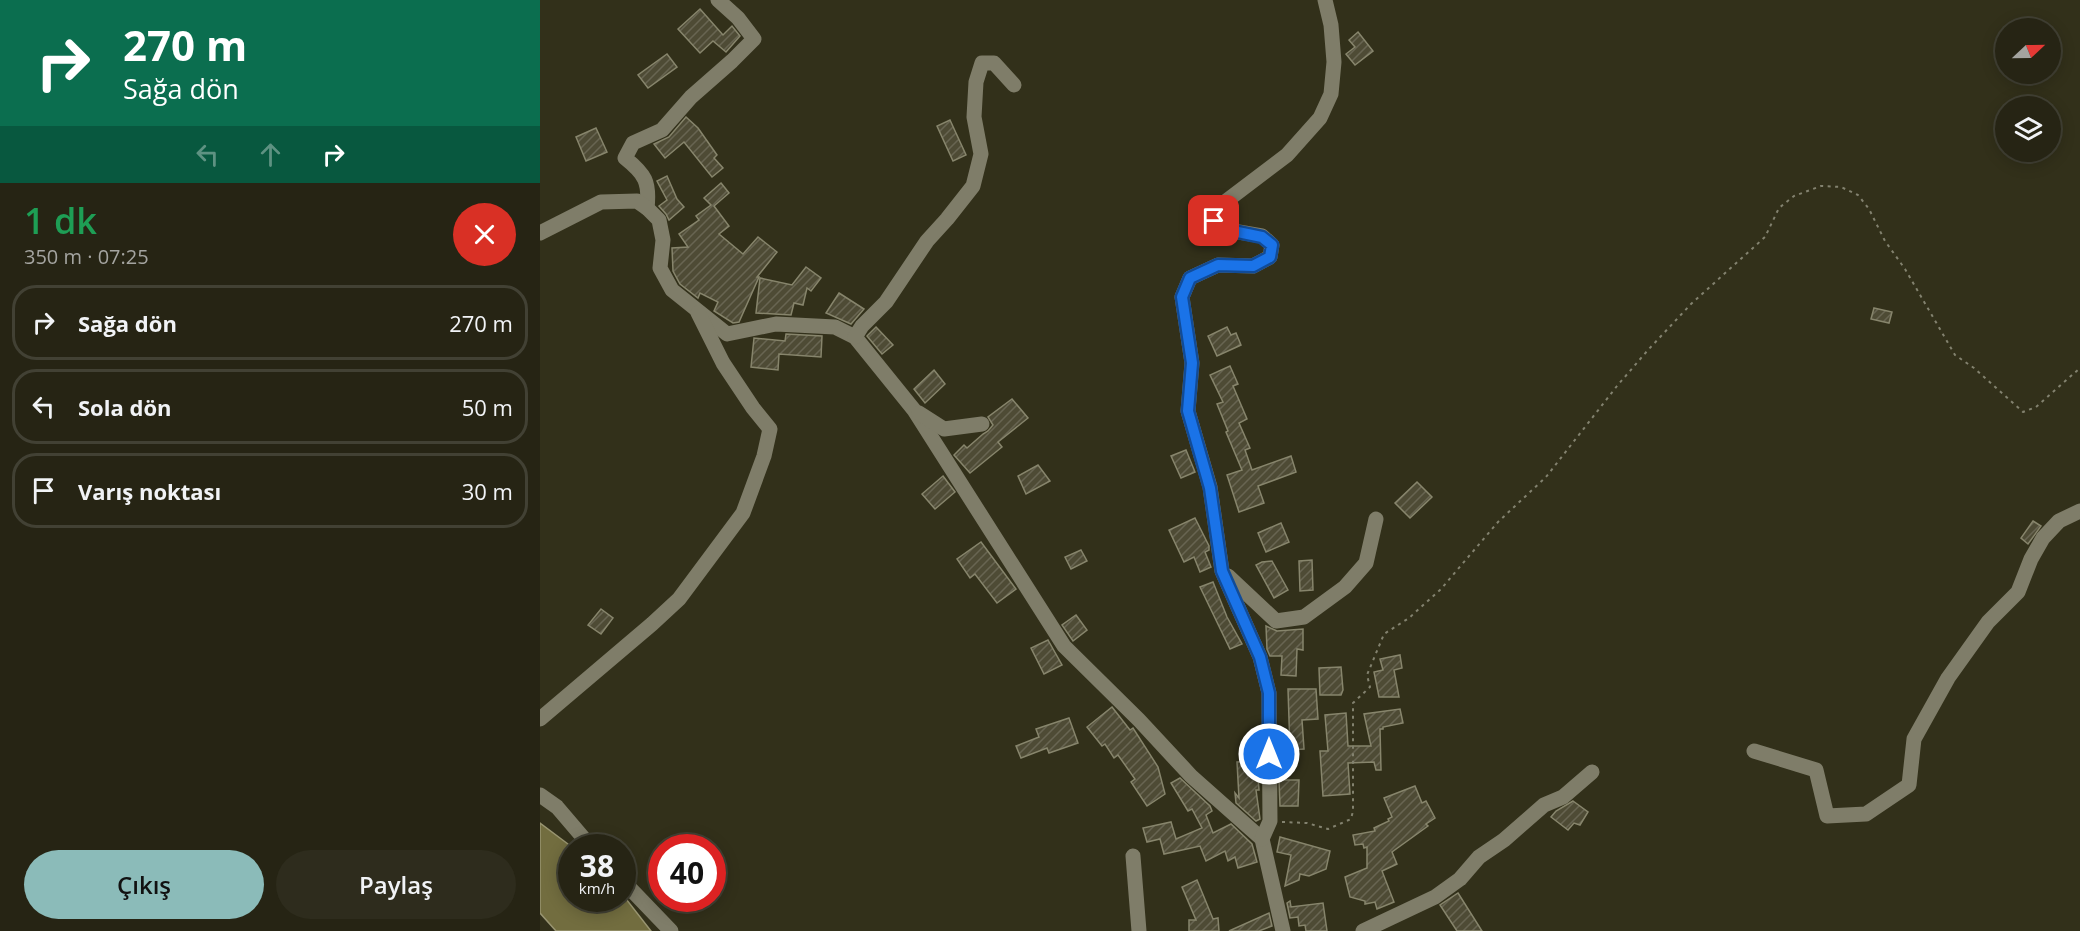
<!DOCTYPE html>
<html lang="tr">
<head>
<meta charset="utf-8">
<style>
	body { margin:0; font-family:"Open Sans",sans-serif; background:#2e2c1d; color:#f1f3f6; height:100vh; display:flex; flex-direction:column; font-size:22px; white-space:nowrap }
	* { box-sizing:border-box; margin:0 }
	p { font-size:20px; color:#a4a4a0 }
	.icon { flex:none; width:33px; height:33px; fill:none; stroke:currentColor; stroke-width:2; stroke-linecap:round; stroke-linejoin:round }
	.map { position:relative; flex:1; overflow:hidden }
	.drawer { display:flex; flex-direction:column; background:#262414; width:540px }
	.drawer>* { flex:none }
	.guide { background:#0b6e4f; color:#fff; overflow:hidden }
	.needle { width:39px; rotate:68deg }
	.controls { position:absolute; left:1455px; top:18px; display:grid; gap:12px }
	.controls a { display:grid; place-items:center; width:66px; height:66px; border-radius:50%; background:#262414; box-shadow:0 3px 15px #0003,0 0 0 2px #424134; font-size:30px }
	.speed { position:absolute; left:18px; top:834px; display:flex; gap:12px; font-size:30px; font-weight:700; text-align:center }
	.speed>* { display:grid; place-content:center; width:78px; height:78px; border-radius:50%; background:#262414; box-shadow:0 3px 15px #0003,0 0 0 2px #424134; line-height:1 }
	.speed small { font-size:15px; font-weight:400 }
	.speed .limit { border:9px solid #d22; background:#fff; color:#111 }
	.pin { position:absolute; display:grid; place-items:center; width:51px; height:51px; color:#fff; margin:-26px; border-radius:12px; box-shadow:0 3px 9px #0006 }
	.me { position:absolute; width:66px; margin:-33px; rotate:0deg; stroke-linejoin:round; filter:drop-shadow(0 0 4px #0008) }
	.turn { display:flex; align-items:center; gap:21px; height:126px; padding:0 24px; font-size:27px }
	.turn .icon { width:78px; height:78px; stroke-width:2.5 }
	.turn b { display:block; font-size:42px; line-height:51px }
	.lanes { display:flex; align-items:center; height:57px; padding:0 24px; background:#0003; justify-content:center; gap:30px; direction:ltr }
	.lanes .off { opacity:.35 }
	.round { display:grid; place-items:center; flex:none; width:63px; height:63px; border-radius:32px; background:#2e2c1d }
	.overview { display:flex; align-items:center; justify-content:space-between; height:102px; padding:0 24px }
	h1 { font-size:36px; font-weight:600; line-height:45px; color:#1e9e55 }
	.cta { display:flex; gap:12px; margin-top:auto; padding:12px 24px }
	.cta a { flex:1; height:69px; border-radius:36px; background:#8bbbb9; color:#111; font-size:24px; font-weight:600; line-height:69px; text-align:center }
	.cta a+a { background:#2e2c1d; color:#f1f3f6 }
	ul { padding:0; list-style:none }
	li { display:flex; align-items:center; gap:18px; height:75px; margin:0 12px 9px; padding:0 12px; border:3px solid #424134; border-radius:24px }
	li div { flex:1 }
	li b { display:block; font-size:22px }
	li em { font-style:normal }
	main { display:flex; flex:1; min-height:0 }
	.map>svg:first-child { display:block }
	.water { fill:#726d3f; stroke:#999571; stroke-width:1.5 }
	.building { fill:url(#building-hatch); stroke:#87856c; stroke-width:1.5 }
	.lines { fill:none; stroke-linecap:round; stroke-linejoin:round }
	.path { stroke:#83826f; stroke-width:2; stroke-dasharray:3 4.5; stroke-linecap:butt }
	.minor { stroke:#7f7d69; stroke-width:15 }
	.route-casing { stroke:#114b97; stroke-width:15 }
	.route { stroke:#1a73e8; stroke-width:10 }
</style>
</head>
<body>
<main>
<section class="drawer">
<div class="guide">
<div class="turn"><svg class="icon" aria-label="right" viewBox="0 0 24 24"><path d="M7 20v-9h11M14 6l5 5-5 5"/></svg><div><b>270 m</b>Sağa dön</div></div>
<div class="lanes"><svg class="icon off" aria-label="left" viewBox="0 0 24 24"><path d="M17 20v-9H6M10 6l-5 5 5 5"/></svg><svg class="icon off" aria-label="ahead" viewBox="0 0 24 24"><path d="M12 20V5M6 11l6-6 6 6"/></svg><svg class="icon" aria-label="right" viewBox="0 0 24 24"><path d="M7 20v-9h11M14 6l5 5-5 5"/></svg></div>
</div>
<div class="overview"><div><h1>1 dk</h1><p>350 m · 07:25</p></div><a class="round" style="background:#d93025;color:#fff"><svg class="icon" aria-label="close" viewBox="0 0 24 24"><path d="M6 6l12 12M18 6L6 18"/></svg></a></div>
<ul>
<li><svg class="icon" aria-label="right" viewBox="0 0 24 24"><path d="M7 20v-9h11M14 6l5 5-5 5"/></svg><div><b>Sağa dön</b></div><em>270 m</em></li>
<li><svg class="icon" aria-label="left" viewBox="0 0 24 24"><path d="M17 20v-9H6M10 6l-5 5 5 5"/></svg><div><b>Sola dön</b></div><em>50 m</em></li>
<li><svg class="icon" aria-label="arrive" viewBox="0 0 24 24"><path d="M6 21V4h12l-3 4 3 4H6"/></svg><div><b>Varış noktası</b></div><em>30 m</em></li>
</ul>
<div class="cta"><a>Çıkış</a><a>Paylaş</a></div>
</section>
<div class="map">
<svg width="1540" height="931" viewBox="0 0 1540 931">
	<defs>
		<pattern id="building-hatch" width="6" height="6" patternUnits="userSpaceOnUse" patternTransform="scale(1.5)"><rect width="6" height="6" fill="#4e4b35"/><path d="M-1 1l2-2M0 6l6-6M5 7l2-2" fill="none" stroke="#686552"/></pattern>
	</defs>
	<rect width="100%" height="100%" fill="#32301a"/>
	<path class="water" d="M0 823 32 847V898H82L83 895 111 931H16L0 913Z"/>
	<g class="building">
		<path d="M160 9 183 35 192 26 200 36 186 52 173 41 160 53 138 29Z"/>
		<path d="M818 32 833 51 815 65 806 54 815 47 809 40Z"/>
		<path d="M127 54 137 67 108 88 98 75Z"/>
		<path d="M146 117 158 128 177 155 174 158 183 168 172 177 144 142 125 158 114 144 129 137Z"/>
		<path d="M410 120 426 155 413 161 397 126Z"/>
		<path d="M56 128 67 152 46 161 36 137Z"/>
		<path d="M127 176 137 199 144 207 129 220 126 214 119 206 127 200 117 181Z"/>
		<path d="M181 183 189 193 174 206 189 226 179 234 203 254 218 237 237 252 217 277H219L199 322 193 323 174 311 178 302 160 293 158 298 140 284 133 271 132 248 148 247 139 234 159 220 156 216 171 205 164 198Z"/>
		<path d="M266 267 281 278 271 291 267 288 263 305 254 303 251 315 216 313 220 278 252 285Z"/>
		<path d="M299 293 324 309 311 324 286 313Z"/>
		<path d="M1334 308 1352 312 1349 323 1331 319Z"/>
		<path d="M336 327 353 345 342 354 327 336Z"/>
		<path d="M687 327 691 335 696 333 701 345 677 356 668 336Z"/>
		<path d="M246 334 282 336 281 357 239 354 238 370 211 367 214 338 245 341Z"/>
		<path d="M690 366 698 384 693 386 707 419 699 423 710 448 705 450 712 470 751 456 756 472 718 486 724 503 699 512 687 475 702 470 686 432 688 431 677 404 683 402 670 375Z"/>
		<path d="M394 370 405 384 385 403 374 389Z"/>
		<path d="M472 399 488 418 458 442 462 447 430 473 414 455 424 445 427 448 443 434 448 431 453 425 448 417Z"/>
		<path d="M646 450 655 472 641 478 631 456Z"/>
		<path d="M498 465 510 481 486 494 478 476Z"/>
		<path d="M403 476 415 492 395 509 382 494Z"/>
		<path d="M877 482 892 497 870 518 855 503Z"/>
		<path d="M655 518 669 546V550L665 552 671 567 660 572 654 557 644 562 629 530Z"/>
		<path d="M1493 521 1501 526 1488 544 1481 538Z"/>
		<path d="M741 523 749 542 726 552 718 533Z"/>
		<path d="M441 542 476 589 457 603 435 574 430 578 417 559Z"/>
		<path d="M541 550 547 561 531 569 525 557Z"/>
		<path d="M772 560 773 590 760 591 759 561Z"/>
		<path d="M732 561 748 590 734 598 716 565 722 562Z"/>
		<path d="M673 582 687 617 702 644 690 649 660 587Z"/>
		<path d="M61 609 73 618 61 634 48 625Z"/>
		<path d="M536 615 547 630 533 641 522 625Z"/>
		<path d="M726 626 737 631 763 629V650L757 649 756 676 741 675 742 656H730L727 649Z"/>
		<path d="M508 640 522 665 504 674 491 648Z"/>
		<path d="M860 655 862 668 854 670 859 697H839L834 672 843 670 840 659Z"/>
		<path d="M801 667 803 690 801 695H780L779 668Z"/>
		<path d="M748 689H776L778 719 762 720 764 749 750 750Z"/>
		<path d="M572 707 590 730 593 728 618 767 625 794 607 806 591 782 595 779 578 755 574 758 565 744 562 746 547 727Z"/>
		<path d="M860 709 863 723 843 727V729H840L841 770H836L834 762 808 763 810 794 783 796 780 751H788L785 715 806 713 808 746H831L824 714Z"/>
		<path d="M529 718 538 743 509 753 507 748 481 758 476 746 499 737 496 729Z"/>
		<path d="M717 761 719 790H716L720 819 716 821 696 803 695 793 699 798 697 762Z"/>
		<path d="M640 778 670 806 672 811 666 815 673 833 691 824 712 844 717 862 698 868 695 857 688 861 685 851 666 861 660 846 624 854 620 839 607 842 603 828 631 822 636 839 662 828 652 809 648 811 631 783Z"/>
		<path d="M739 780H759L758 806H740Z"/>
		<path d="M875 786 882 803 886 801 895 818 886 824 888 826 852 852 857 864 842 871 854 902 837 909 835 902 825 904V901L810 897 805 877 827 868V847L824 848 823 844 815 845 813 835 835 831 834 828 849 821 848 819 852 817 844 798Z"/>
		<path d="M1033 801 1048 812 1040 825 1034 823 1028 830 1011 817 1016 811Z"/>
		<path d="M740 837 790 851 786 869 769 876 760 874 759 880 745 886 751 855 737 852Z"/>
		<path d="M657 880 673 919 678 918 679 931H649V920H656L642 887Z"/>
		<path d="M918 893 942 931H917L900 905Z"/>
		<path d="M750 901 751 907 783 903 787 931H766L765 925 759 926 758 917 750 918 747 903Z"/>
		<path d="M729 913 732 926 719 931H689Z"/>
	</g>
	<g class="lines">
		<path class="path" d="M742 822 767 823 788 829 811 819 813 811V703L830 687 827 675 844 634 869 618 901 589 958 522 1006 477 1077 386 1108 350 1151 304 1225 237 1239 208 1254 196 1281 186 1301 187 1318 195 1329 209 1345 241 1365 269 1415 355 1434 368 1483 412 1496 407 1540 368"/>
		<g class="minor">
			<path d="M107 208C110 182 105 174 85 158L93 143 122 130 151 97 192 61 214 39 198 18 178 0"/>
			<path d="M0 233 61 202 97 201 107 208 119 220 123 240 120 268 132 290 187 334 236 324 295 327 315 337 374 410 524 646 599 720 651 776 722 839 743 931"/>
			<path d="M315 337 322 326 346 302 387 241 407 219 433 186 441 154 434 117 436 82 442 63H454L474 85"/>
			<path d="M379 413 404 429 442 424"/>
			<path d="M688 576 736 621 764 617 805 587 826 563 836 519"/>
			<path d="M0 719 112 624 139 599 203 513 224 456 230 429 213 408 183 363 158 313"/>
			<path d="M1214 751 1276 770 1287 816 1326 814 1369 785 1374 739 1408 678 1448 622 1478 592 1491 559 1503 538 1519 521 1540 511"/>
			<path d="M0 795 17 807 52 848"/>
			<path d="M722 839 730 821 729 693 720 657 682 571 670 487 648 411 652 363 642 297 650 278 678 265 713 266 730 257 732 245 722 236 693 231 674 221 685 202 747 155 780 118 791 94 794 62 791 25 785 0"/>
			<path d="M593 856 599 931"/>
			<path d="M82 880 131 931"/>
			<path d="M823 931 895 897 920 879 939 857 964 840 1004 805 1023 797 1052 772"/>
		</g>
	</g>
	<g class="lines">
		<defs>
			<path id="route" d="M674 221 693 231 722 237 732 245 730 257 713 266 678 265 650 278 642 297 652 363 648 411 670 488 682 571 720 657 729 693V754"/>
		</defs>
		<use href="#route" class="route-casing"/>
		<use href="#route" class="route"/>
	</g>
</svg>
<div class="controls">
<a><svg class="needle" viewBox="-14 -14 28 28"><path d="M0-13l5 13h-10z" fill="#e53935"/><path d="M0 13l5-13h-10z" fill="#a4a4a0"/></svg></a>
<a><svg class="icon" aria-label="layers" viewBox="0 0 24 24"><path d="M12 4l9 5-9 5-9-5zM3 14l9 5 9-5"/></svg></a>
</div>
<div class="speed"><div>38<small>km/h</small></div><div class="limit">40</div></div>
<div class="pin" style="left:674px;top:221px;background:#d93025"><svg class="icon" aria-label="arrive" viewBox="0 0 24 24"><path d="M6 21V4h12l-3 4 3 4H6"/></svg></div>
<svg class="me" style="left:729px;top:754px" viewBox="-20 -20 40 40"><circle r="17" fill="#1a73e8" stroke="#fff" stroke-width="3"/><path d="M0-11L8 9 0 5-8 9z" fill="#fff"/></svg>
</div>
</main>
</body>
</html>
